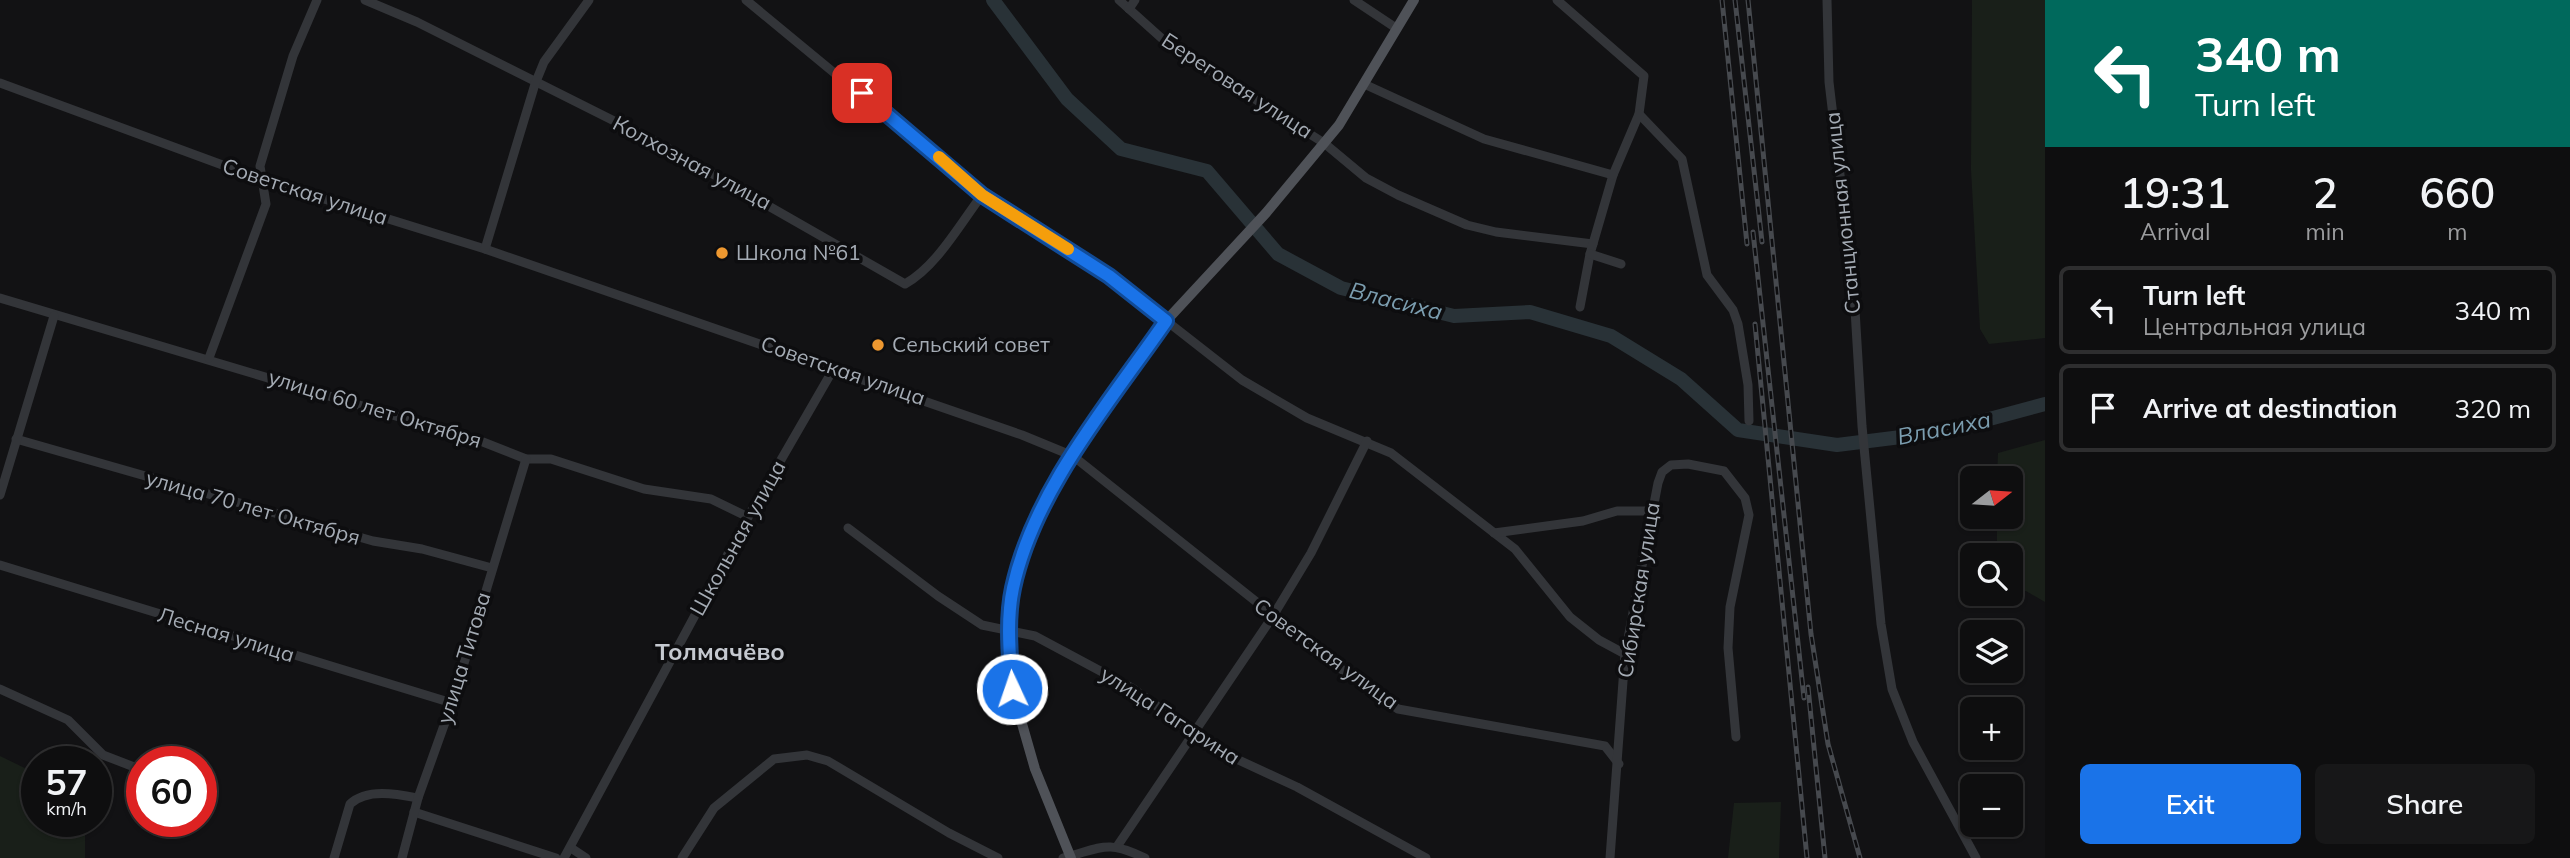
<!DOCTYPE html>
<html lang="en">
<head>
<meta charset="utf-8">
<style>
	body { margin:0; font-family:Mulish,sans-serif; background:#171718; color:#f1f3f6; height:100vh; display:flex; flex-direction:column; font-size:26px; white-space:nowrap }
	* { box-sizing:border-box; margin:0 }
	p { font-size:23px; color:#9b9c9e }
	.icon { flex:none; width:38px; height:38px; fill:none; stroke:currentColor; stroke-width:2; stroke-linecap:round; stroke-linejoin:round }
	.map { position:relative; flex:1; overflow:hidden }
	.panel { display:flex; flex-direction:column; background:#0e0e0f; width:525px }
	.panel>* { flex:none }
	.hud { background:#00695c; color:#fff; overflow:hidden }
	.needle { width:46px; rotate:73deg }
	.buttons { position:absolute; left:1960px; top:466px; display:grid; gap:14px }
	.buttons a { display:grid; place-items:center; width:63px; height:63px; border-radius:10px; background:#0e0e0f; box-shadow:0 2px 5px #0004,0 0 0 2px #2e2e2f; font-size:35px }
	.speed { position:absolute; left:21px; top:746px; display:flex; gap:14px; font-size:35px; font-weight:700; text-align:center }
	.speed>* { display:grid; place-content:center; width:91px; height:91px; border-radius:50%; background:#0e0e0f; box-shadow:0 2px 5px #0004,0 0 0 2px #2e2e2f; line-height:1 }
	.speed small { font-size:18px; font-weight:400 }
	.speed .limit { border:10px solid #d22; background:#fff; color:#111 }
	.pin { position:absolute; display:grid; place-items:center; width:60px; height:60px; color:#fff; margin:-30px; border-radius:14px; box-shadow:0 4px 10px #0006 }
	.me { position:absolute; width:77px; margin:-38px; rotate:357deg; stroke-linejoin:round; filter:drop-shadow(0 0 5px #0008) }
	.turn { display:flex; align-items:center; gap:24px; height:147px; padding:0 35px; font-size:32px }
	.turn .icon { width:91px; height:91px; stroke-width:2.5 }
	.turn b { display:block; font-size:49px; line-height:60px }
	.eta { display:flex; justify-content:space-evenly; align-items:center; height:119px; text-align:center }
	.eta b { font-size:42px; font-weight:600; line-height:49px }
	.button { display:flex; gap:14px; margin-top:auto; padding:14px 35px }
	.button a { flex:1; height:80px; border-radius:10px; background:#1a73e8; color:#fff; font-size:28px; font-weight:600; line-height:80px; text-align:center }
	.button a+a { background:#171718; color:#f1f3f6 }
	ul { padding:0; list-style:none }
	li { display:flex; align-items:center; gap:21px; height:88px; margin:0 14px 10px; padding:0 21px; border:4px solid #2e2e2f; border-radius:10px }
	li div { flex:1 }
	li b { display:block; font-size:26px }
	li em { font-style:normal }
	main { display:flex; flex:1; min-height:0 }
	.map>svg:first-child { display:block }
	.green { fill:#191f19 }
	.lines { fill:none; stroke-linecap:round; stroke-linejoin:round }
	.river { stroke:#293237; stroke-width:14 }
	.minor { stroke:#333539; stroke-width:9 }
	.major { stroke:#4f5258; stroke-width:10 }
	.rail-casing { stroke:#46494e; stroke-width:5 }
	.rail { stroke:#0d0d0f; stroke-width:2.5; stroke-dasharray:8; stroke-linecap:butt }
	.route-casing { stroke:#114b97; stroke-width:18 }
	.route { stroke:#1a73e8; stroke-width:12 }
	.slow { stroke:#f59e0b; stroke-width:12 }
	.poi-dot { fill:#ee9830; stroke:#0d0d0f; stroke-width:2.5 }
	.labels { text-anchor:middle; stroke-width:7; stroke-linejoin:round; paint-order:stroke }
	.street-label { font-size:21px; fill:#a4abb4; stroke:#0d0d0f }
	.poi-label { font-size:21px; fill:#a4abb4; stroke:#0d0d0f; text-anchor:start }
	.water-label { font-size:23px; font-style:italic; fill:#7b9daf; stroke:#0d0d0f }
	.quarter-label { font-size:24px; font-weight:bold; fill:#c5c9d0; stroke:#0d0d0f }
</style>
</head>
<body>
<main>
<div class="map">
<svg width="2045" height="858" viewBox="0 0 2045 858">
	<rect width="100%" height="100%" fill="#121214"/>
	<g class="green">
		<path d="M1972 0H2045V338L1989 344 1980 329 1971 170Z"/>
		<path d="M2045 440V602L2026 591 2011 593V555H1997V516H2011V478H1997L1998 453Z"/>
		<path d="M0 756 37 774V821H81L85 831V858H0Z"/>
		<path d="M1781 802 1779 858H1728L1734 803Z"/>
	</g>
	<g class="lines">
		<path class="river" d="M993 0 1067 99 1121 149 1207 171 1278 254 1341 288 1454 316 1530 312 1611 336 1681 379 1738 430 1837 445 1941 432 2045 404"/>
		<g class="minor">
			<path d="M365 0 417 22 662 145 905 284C937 266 960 224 982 195"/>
			<path d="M746 0 982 195 1109 276 1242 380 1307 418 1391 453 1515 549 1570 617 1599 640 1625 654"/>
			<path d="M1119 0 1168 44 1324 143 1366 178 1398 195 1467 225 1496 232 1593 244"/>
			<path d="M1354 0 1396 28"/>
			<path d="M1557 0 1644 76 1639 114 1613 175 1590 254 1580 307"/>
			<path d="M1827 0 1829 82 1854 293 1862 426 1881 624 1892 689 1913 742 1976 858"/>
			<path d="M1129 9 1135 0"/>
			<path d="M0 83 263 180 485 249 1022 435 1073 456 1337 666 1398 709 1605 746 1619 764"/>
			<path d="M1364 84 1484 139 1613 175"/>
			<path d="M1639 114 1682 159 1707 275 1733 310 1738 324 1748 385 1749 421"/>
			<path d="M485 249 535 84 544 62 589 0"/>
			<path d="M1590 254 1621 264"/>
			<path d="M0 298 483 442 526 459H551L644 489 711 499 748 517"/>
			<path d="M209 358 266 204 260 166 293 56 317 0"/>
			<path d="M16 439 373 541 422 549 492 568"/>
			<path d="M0 495 54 316"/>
			<path d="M848 528 938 596 982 625 1035 636 1132 688 1217 750 1297 787 1426 858"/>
			<path d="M1494 533 1583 521 1617 511H1650"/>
			<path d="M0 565 452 703"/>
			<path d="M0 689 68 720 103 755 142 770"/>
			<path d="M414 812 556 858"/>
			<path d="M1118 845 1273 616 1311 553 1367 441"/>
			<path d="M571 848 586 858"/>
			<path d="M334 858 350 804C367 788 397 794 418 798"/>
			<path d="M402 858 418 798 452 703 526 459"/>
			<path d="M564 858 748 517 834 368"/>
			<path d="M682 858 714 808 774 759 807 755 828 761 949 833 998 858"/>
			<path d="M1063 858C1102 848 1106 839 1145 858"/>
			<path d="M1610 858 1625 654 1658 483 1662 472 1671 465 1688 464 1724 471 1745 498 1749 515 1730 607 1728 648 1736 737"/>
		</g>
		<path class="major" d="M1071 858 1035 769 1012 689 1009 633 1012 589 1029 532 1073 456 1166 321 1266 213 1339 125 1414 0"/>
		<defs>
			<g id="rail">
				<path d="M1722 0 1747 244"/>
				<path d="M1735 0 1762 242"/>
				<path d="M1748 0 1811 634 1828 744 1860 858"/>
				<path d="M1753 232 1804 698"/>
				<path d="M1755 324 1807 858"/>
				<path d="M1808 687 1825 858"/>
			</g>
		</defs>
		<use href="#rail" class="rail-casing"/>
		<use href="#rail" class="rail"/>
	</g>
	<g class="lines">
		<defs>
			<path id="route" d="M862 93 982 195 1109 276 1166 321C1110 402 1034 490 1013 588 1006 621 1010 656 1012 689"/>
		</defs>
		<use href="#route" class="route-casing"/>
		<use href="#route" class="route"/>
		<path class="slow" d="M939 157 982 195 1068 249"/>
	</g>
	<g class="poi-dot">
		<circle cx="722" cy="253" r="7"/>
		<circle cx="878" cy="345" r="7"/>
	</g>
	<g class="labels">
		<g class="street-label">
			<text transform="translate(1237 86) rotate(33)" y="7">Береговая улица</text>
			<text transform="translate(692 163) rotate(28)" y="7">Колхозная улица</text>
			<text transform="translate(305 192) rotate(18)" y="7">Советская улица</text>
			<text transform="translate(1843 213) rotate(-96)" y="7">Станционная улица</text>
			<text transform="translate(843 371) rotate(19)" y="7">Советская улица</text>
			<text transform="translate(375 409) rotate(17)" y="7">улица 60 лет Октября</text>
			<text transform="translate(253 508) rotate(16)" y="7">улица 70 лет Октября</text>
			<text transform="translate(738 538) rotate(-61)" y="7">Школьная улица</text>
			<text transform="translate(1639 590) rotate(-81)" y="7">Сибирская улица</text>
			<text transform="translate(226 635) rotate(17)" y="7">Лесная улица</text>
			<text transform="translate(1326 654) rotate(36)" y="7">Советская улица</text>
			<text transform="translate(464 658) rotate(-73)" y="7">улица Титова</text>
			<text transform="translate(1170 716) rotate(33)" y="7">улица Гагарина</text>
		</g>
		<g class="poi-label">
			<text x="736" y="260">Школа №61</text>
			<text x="892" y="352">Сельский совет</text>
		</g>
		<g class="water-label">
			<text transform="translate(1396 301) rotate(14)" y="8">Власиха</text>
			<text transform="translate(1944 428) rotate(-11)" y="8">Власиха</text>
		</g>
		<g class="quarter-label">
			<text x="720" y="660">Толмачёво</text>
		</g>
	</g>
</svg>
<div class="buttons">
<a><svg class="needle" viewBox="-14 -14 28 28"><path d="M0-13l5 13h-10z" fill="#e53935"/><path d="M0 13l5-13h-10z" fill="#9b9c9e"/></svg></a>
<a><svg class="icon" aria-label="search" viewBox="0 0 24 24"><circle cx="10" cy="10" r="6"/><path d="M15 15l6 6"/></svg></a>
<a><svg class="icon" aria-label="layers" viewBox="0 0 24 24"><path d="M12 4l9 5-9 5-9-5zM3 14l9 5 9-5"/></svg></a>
<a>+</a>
<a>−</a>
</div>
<div class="speed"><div>57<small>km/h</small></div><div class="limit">60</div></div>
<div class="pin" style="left:862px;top:93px;background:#d93025"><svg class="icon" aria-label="arrive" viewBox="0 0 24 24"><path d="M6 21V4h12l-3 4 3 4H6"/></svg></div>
<svg class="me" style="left:1012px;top:689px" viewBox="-20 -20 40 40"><circle r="17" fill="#1a73e8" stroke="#fff" stroke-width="3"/><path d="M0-11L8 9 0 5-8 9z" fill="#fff"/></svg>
</div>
<section class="panel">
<div class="hud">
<div class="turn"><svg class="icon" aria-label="left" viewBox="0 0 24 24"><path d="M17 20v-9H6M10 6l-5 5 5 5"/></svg><div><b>340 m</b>Turn left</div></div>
</div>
<div class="eta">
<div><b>19:31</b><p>Arrival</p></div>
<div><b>2</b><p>min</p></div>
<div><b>660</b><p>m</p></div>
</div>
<ul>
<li><svg class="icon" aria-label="left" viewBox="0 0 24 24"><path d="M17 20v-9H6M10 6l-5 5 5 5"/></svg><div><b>Turn left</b><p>Центральная улица</p></div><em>340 m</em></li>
<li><svg class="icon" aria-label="arrive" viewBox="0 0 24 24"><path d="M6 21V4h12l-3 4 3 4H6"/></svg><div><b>Arrive at destination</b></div><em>320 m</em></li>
</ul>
<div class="button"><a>Exit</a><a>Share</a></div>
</section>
</main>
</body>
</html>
